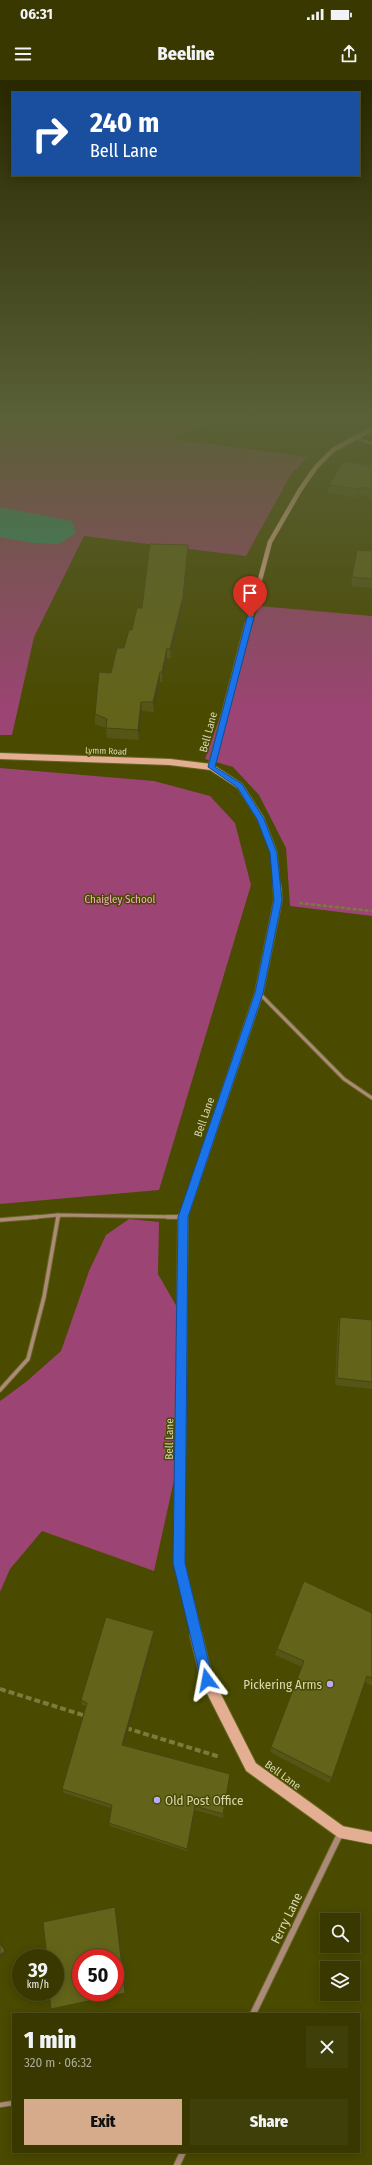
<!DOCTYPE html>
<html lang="en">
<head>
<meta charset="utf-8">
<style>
	body { margin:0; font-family:"Fira Sans Condensed",sans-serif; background:#3f3f0a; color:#f1f3f6; height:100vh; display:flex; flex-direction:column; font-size:15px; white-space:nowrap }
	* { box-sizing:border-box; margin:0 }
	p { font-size:13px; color:#abac99 }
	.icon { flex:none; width:22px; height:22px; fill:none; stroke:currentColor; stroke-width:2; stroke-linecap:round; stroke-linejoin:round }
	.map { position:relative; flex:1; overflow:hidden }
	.details { position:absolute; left:12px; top:1933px; width:348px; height:140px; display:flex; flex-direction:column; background:#383800; border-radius:0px; box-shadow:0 2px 10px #0003,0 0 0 1px #525222 }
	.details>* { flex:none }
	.top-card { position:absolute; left:12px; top:12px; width:348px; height:84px; border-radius:0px; box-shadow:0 2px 10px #0003,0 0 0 1px #525222; background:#1a4fa0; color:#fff; overflow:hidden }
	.fabs { position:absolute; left:320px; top:1833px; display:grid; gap:8px }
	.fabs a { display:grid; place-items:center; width:40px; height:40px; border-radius:0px; background:#383800; box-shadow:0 2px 10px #0003,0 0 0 1px #525222; font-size:20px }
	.speed { position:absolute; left:12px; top:1869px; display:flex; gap:8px; font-size:20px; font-weight:700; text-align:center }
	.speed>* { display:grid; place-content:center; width:52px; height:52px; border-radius:50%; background:#383800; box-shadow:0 2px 10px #0003,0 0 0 1px #525222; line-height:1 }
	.speed small { font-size:10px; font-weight:400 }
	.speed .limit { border:6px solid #d22; background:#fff; color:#111 }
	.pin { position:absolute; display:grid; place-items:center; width:34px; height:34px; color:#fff; margin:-41px -17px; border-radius:50% 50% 50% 0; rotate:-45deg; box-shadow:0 0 4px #0007 }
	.pin .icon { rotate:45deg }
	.me { position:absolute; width:44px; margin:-22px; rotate:347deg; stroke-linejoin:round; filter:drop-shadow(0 0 3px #0008) }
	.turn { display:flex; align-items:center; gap:14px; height:84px; padding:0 12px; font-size:18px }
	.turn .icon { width:52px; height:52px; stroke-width:2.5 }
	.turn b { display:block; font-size:28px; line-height:34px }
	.round { display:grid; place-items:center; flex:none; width:42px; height:42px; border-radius:0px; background:#3f3f0a }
	.summary { display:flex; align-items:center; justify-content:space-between; height:68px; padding:0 12px }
	h1 { font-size:24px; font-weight:800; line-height:30px }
	.primary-button { display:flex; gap:8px; margin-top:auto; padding:8px 12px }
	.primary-button a { flex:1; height:46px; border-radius:0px; background:#d6ab8b; color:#111; font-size:16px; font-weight:800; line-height:46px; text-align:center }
	.primary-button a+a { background:#3f3f0a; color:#f1f3f6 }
	.status { display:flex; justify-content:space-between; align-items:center; height:28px; padding:0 20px; background:#383800; direction:ltr }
	.status svg { height:11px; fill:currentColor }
	header { display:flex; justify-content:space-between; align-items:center; height:52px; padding:0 12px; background:#383800; font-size:18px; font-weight:800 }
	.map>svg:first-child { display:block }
	.green { fill:#9c4473 }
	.water { fill:#378e73 }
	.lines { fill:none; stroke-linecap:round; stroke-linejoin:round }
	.lane-far2-casing { stroke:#666723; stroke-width:5 }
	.lane-far1-casing { stroke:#666723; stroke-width:5.5 }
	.lane-casing { stroke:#666723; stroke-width:6 }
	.street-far1-casing { stroke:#666723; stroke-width:3.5 }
	.street-casing { stroke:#666723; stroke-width:8 }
	.secondary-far4-casing { stroke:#666723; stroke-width:5.5 }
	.secondary-far3-casing { stroke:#666723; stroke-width:8 }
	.secondary-far2-casing { stroke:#666723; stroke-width:10 }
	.secondary-far1-casing { stroke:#666723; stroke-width:12 }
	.secondary-casing { stroke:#666723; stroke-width:14 }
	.path-far1 { stroke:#7a7b3d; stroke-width:2.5; stroke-dasharray:4 2; stroke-linecap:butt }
	.path { stroke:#7a7b3d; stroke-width:4; stroke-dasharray:6 3; stroke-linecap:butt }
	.lane-far2 { stroke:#ab8a78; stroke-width:3 }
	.lane-far1 { stroke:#ab8a78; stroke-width:3.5 }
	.lane { stroke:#ab8a78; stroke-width:4.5 }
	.street-far1 { stroke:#ab8a78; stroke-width:2.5 }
	.street { stroke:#ab8a78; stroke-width:6 }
	.secondary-far4 { stroke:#e3ae92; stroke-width:4.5 }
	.secondary-far3 { stroke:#e3ae92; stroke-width:6 }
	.secondary-far2 { stroke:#e3ae92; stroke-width:8 }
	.secondary-far1 { stroke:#e3ae92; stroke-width:10 }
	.secondary { stroke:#e3ae92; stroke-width:12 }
	.wall { fill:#555616 }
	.shaded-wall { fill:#454612 }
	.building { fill:#63641a; stroke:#454612; fill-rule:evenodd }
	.route { fill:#1a73e8; stroke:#114b97 }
	.poi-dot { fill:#b6acf8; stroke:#4a4a00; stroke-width:1.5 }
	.labels { text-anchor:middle; stroke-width:3; stroke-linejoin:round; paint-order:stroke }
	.far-street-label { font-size:9px; fill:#d7d9b1; stroke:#4a4a00 }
	.street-label { font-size:11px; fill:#d7d9b1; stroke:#4a4a00 }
	.park-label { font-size:11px; fill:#faa6ce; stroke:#4a4a00 }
	.near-poi-label { font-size:13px; fill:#d7d9b1; stroke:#4a4a00; text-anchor:end }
	.near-street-label { font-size:13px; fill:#d7d9b1; stroke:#4a4a00 }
</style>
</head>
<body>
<div class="status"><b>06:31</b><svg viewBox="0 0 49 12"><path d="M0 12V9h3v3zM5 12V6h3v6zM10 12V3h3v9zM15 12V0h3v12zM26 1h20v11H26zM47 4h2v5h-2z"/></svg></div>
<header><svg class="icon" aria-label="menu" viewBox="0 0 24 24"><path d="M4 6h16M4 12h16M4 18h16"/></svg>Beeline<svg class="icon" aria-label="share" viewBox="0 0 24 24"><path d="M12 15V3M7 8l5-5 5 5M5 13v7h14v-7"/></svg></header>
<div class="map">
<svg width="372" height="2085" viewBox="0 0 372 2085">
	<rect width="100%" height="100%" fill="#4a4a00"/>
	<g class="green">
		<path d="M0 338H220L173 359 308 377 291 394 246 476 84 456 34 557 12 655H0Z"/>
		<path d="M259 526 372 536V836L290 826 286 768 259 715 233 687 205 679Z"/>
		<path d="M0 688 154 701 210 716 235 743 251 805 159 1110 0 1124Z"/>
		<path d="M129 1139 159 1142 158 1194 181 1234 187 1341 154 1491 42 1451 10 1489 0 1512V1321L26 1302 61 1271 89 1191 106 1155Z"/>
	</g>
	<path class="water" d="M0 427 72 441 76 453 59 464 32 463 0 457Z"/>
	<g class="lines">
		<defs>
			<g id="lane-far2">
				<path d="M260 914 344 999 372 1018"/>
				<path d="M26 1138 58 1135 181 1137"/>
				<path d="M58 1138V1135"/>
			</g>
			<g id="lane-far1">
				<path d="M167 1137H181"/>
				<path d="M0 1140 37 1137"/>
				<path d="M0 1310 28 1279 44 1217 58 1137"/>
			</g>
			<path id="lane" d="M0 2025 13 2023"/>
			<path id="street-far1" d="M355 357 372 364"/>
			<g id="street">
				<path d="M253 1934 340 1754"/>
				<path d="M177 2085 183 2072"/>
			</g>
			<path id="secondary-far4" d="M248 545 270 462 300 410 316 387 333 370 372 349"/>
			<g id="secondary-far3">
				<path d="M0 676 170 682 211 687 240 706 261 739 274 773 277 807"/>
				<path d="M211 687 248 544"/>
			</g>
			<path id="secondary-far2" d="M183 1138 259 913 278 820 277 806"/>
			<path id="secondary-far1" d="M183 1137 179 1483 197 1556"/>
			<path id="secondary" d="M196 1555 207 1600 251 1687 341 1752 372 1758"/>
		</defs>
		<use href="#lane-far2" class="lane-far2-casing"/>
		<use href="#lane-far1" class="lane-far1-casing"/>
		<use href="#lane" class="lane-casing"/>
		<use href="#street-far1" class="street-far1-casing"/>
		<use href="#street" class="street-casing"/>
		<use href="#secondary-far4" class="secondary-far4-casing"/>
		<use href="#secondary-far3" class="secondary-far3-casing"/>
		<use href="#secondary-far2" class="secondary-far2-casing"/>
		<use href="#secondary-far1" class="secondary-far1-casing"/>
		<use href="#secondary" class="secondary-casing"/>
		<path class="path-far1" d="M299 823 372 831"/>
		<g class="path">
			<path d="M0 1609 86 1636"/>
			<path d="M126 1648 220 1677"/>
		</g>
		<use href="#lane-far2" class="lane-far2"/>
		<use href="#lane-far1" class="lane-far1"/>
		<use href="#lane" class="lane"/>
		<use href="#street-far1" class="street-far1"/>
		<use href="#street" class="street"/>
		<use href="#secondary-far4" class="secondary-far4"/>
		<use href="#secondary-far3" class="secondary-far3"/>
		<use href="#secondary-far2" class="secondary-far2"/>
		<use href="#secondary-far1" class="secondary-far1"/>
		<use href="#secondary" class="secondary"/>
	</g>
	<g class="wall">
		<path d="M372 382V418L358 415 357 418 328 413 329 405 370 385Z"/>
		<path d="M188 465V474L183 526 171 578H167L162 602H160L154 632 142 631 139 660 107 658 106 648 95 644V634L111 593 124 568 142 528Z"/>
		<path d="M372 471V508L351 506 352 497Z"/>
		<path d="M340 1237 372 1240V1309L335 1305 338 1245Z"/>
		<path d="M372 1533V1606L365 1602 332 1698 329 1703 270 1672 302 1587 275 1575 277 1569Z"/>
		<path d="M154 1551V1557L124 1665 230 1694 223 1738 195 1730 187 1771 110 1746 109 1743 111 1728 64 1713 62 1709 86 1626 82 1625 81 1620Z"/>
		<path d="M116 1829 126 1913 53 1929H51Z"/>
	</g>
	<g class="shaded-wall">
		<path d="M359 407 358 415 357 418 358 409Z"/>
		<path d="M188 465V474L183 526 171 578 170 569Z"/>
		<path d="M167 568V578L162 602V592Z"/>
		<path d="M160 592V602L154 632 153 622Z"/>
		<path d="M141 622 142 631 139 660 138 650Z"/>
		<path d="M154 1551V1557L123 1669 122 1665Z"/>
		<path d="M195 1726V1730L187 1771V1769Z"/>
		<path d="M115 1827 116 1829 126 1913H125Z"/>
		<path d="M0 1860 7 1872 0 1879Z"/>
	</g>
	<g class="building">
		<path d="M344 381 370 385 372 382V409L359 407 358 409 329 405Z"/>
		<path d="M150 464 188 465 183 517 170 569 167 568 162 592H160L153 622H141L138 650 106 648 107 639 95 634 99 592 111 593 117 568H124L129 550H132L137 528H142Z"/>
		<path d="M357 470 372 471V499L352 497Z"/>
		<path d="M340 1237 372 1240V1302L337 1298Z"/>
		<path d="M304 1501 372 1533V1598L367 1596 332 1698 271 1667 304 1581 277 1569Z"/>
		<path d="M106 1537 154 1551 122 1665 230 1694 223 1734 195 1726 187 1769 109 1743 112 1725 62 1709 87 1623 81 1620Z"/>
		<path d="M115 1827 125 1913 51 1929 49 1912H55V1878H47L43 1842ZM81 1878H115V1912H81Z"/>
		<path d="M0 1863 5 1871 0 1875Z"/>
	</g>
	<linearGradient id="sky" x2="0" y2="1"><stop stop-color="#292900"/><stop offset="0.54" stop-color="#5a6037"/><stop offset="1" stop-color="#5a6037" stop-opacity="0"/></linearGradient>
	<rect width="372" height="630" fill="url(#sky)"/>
	<path class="route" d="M250 535 254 537 215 687 242 704 264 739 277 773 282 820 263 913 188 1137 185 1483 213 1600 212 1605 207 1607 203 1605 201 1600 173 1483 178 1137 255 913 274 820 270 773 257 739 237 707 208 687 247 537Z"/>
	<g class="poi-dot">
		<circle cx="330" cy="1604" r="4"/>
		<circle cx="157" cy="1720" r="4"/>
	</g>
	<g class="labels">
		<g class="far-street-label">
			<text transform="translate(106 671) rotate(2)" y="3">Lymm Road</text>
		</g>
		<g class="street-label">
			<text transform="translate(208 652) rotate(-75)" y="4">Bell Lane</text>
			<text transform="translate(204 1037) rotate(-71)" y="4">Bell Lane</text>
			<text transform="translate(169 1359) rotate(-89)" y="4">Bell Lane</text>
			<text transform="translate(283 1695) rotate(36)" y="4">Bell Lane</text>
		</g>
		<g class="park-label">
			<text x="120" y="823">Chaigley School</text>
		</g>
		<g class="near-poi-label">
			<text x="322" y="1609">Pickering Arms</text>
			<text x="165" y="1725" text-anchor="start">Old Post Office</text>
		</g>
		<g class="near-street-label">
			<text transform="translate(286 1838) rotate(-64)" y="5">Ferry Lane</text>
		</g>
	</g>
</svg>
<div class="fabs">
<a><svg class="icon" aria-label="search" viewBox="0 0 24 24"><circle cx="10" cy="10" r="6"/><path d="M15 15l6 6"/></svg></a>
<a><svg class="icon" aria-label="layers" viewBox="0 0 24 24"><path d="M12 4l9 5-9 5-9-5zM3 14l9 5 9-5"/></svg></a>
</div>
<div class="speed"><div>39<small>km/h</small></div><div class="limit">50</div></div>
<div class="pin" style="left:250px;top:537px;background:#d93025"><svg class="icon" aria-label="arrive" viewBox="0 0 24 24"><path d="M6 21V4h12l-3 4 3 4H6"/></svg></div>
<svg class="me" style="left:207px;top:1600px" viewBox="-20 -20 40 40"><path d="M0-17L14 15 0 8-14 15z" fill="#1a73e8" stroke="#fff" stroke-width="4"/></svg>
<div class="top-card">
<div class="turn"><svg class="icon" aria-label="right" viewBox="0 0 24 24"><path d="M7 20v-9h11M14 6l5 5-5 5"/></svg><div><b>240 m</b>Bell Lane</div></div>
</div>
<section class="details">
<div class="summary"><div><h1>1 min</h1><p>320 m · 06:32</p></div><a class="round"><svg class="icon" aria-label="close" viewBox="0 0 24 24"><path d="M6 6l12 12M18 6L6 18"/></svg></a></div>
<div class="primary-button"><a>Exit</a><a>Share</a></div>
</section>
</div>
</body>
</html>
